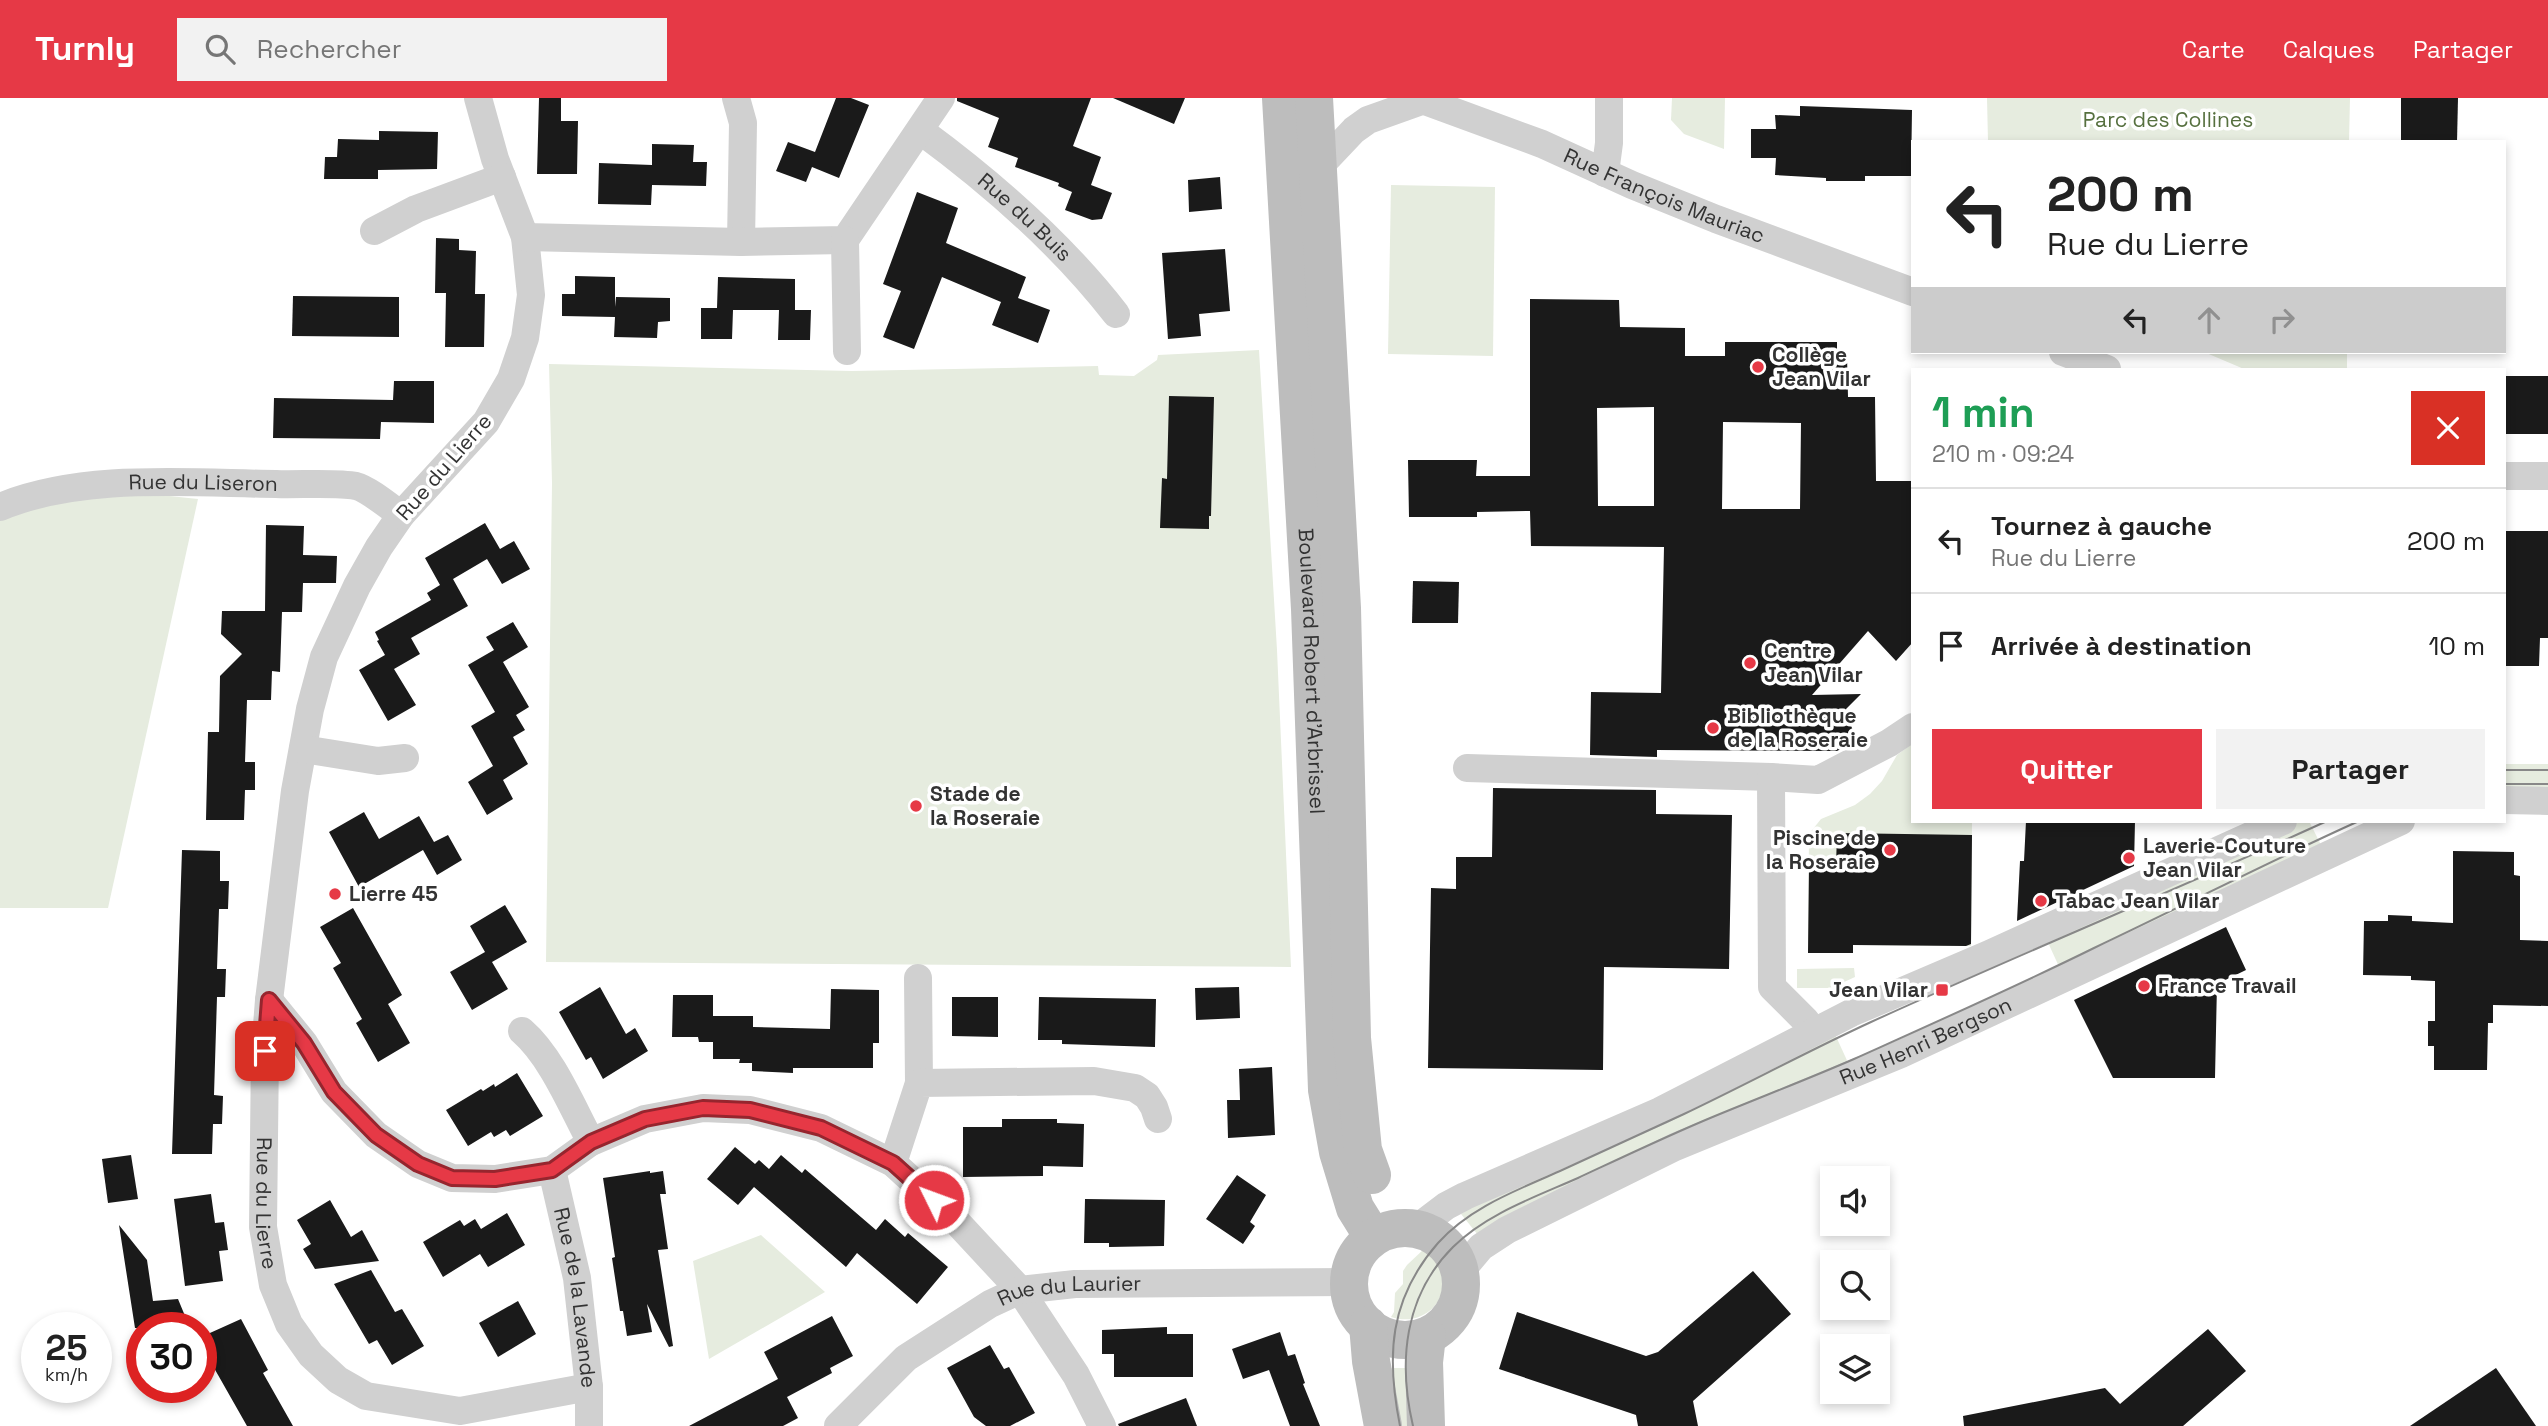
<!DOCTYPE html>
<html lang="fr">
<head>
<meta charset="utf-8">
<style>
	body { margin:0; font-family:"Space Grotesk",sans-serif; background:#f2f2f2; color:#222; height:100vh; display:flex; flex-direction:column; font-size:26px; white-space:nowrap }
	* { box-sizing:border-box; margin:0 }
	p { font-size:23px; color:#767676 }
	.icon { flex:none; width:38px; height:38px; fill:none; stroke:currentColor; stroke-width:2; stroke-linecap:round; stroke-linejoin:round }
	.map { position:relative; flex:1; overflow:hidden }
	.panel { position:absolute; left:1911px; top:270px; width:595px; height:455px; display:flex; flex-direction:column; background:#fff; border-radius:0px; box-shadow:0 4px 10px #0003 }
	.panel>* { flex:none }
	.banner { position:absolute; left:1911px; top:42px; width:595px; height:214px; border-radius:0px; box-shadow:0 4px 10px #0003; background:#fff; color:#222; overflow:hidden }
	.buttons { position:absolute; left:1820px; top:1068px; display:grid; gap:14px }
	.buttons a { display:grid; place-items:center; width:70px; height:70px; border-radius:0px; background:#fff; box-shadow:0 4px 10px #0003; font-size:35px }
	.speed { position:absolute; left:21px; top:1214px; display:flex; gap:14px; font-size:35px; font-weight:700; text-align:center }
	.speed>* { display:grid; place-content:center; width:91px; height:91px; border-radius:50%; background:#fff; box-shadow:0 4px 10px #0003; line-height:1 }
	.speed small { font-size:18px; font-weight:400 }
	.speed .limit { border:10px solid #d22; background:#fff; color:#111 }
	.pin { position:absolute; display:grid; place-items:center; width:60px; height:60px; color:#fff; margin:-30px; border-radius:14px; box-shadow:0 4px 10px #0006 }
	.me { position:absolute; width:77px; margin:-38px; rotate:312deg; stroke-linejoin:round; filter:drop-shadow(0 0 5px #0008) }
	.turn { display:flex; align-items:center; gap:24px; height:147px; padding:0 21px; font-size:32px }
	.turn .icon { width:91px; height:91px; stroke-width:2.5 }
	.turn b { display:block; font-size:49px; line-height:60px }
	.lanes { display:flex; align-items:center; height:66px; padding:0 21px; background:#0003; justify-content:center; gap:35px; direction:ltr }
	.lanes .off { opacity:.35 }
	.round { display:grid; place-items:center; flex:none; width:74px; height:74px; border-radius:0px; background:#f2f2f2 }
	.overview { display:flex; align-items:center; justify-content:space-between; height:119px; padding:0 21px }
	h1 { font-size:42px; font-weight:700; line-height:52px; color:#1e9e55 }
	.primary-button { display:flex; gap:14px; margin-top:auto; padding:14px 21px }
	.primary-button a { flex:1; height:80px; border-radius:0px; background:#e63946; color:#fff; font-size:28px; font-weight:700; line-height:80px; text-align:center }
	.primary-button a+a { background:#f2f2f2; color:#222 }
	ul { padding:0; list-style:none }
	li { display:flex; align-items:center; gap:21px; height:105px; padding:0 21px; border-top:2px solid #e0e0e0 }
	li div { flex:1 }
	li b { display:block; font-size:26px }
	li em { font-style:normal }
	header { display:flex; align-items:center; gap:42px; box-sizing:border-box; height:98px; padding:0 35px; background:#e63946; color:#fff }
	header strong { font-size:33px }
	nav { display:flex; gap:38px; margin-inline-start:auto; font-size:24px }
	.search { width:490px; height:63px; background:#f2f2f2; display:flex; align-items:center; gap:18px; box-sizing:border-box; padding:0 24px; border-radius:0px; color:#767676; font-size:26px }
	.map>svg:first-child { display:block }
	.green { fill:#e6ecdf }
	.building { fill:#1a1a1a; fill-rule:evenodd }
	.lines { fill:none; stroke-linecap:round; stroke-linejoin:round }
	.street { stroke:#d0d0d0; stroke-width:28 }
	.secondary { stroke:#bdbdbd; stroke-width:38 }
	.tram { stroke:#888; stroke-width:2 }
	.route-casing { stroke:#96252e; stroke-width:18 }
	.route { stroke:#e63946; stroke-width:12 }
	.poi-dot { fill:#e63946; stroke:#fff; stroke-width:2.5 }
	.labels { text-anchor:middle; stroke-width:7; stroke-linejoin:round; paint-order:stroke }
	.park-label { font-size:21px; fill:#56703f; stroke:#fff }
	.street-label { font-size:21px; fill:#333; stroke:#fff }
	.poi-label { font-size:21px; font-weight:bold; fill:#333; stroke:#fff; text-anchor:start }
</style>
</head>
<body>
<header>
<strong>Turnly</strong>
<div class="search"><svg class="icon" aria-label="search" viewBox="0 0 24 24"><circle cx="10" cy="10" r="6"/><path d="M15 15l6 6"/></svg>Rechercher</div>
<nav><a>Carte</a><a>Calques</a><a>Partager</a></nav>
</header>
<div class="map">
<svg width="2548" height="1328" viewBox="0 0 2548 1328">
	<rect width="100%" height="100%" fill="#fff"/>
	<g class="green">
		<path d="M1672 0H1725L1724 51 1684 36 1671 22Z"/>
		<path d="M1987 0H2350L2349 44H1988Z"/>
		<path d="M1391 87 1495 89 1493 258 1388 256Z"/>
		<path d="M1259 252 1277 552 1291 869 546 864 552 385 549 266 852 273 1098 268 1099 277 1134 278 1157 262 1158 257Z"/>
		<path d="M2204 254H2347V271H2244Z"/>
		<path d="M141 395 198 401 108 810H0V420L74 398Z"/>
		<path d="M1913 645V723H1972L1971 848 1853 847V855H1808L1809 736 1821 721 1855 707 1870 696 1882 683 1897 657Z"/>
		<rect x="2504" y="666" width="44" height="26"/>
		<path d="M2302 723H2309L2323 751 2061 873 2045 838Z"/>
		<path d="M1854 870 1855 879 1831 890H1797V871Z"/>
		<path d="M1834 934 1850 969 1478 1137 1461 1116 1477 1106Z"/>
		<path d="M761 1137 825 1194 709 1261 693 1163Z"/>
		<path d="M1424 1151C1466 1173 1437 1234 1391 1219L1394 1214 1395 1195 1403 1186V1173L1407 1167Z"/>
		<path d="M1389 1270H1407L1416 1328H1397Z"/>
	</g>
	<g class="building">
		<path d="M539 0H561V23H578L577 76H537Z"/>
		<path d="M836 0H851L869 7 839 80 812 69 806 84 776 73 788 44 815 54Z"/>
		<path d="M957 0H1091L1073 48 1101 59 1091 87 1112 95 1102 121 1092 122 1065 112 1072 94 1058 88 1059 85 1015 69 1018 60 988 49 999 20 957 3Z"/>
		<path d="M1113 0H1185L1174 26Z"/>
		<path d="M2401 0H2458L2457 44H2401Z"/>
		<path d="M1800 8 1912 12 1911 78H1865V83H1826V80L1775 77 1776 60H1751V31H1776L1775 17 1800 18Z"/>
		<path d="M379 33 438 34 437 71 378 72V81H324L325 59H337L338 41 379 42Z"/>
		<path d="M652 46 694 47 693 64H707L706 88 652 87 651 107 598 106 599 65 652 67Z"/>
		<path d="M1220 79 1222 111 1189 114 1188 82Z"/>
		<path d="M917 94 958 110 946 145 1026 179 1018 200 1050 212 1038 245 992 227 1001 204 942 179 914 251 883 239 901 193 883 186Z"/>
		<path d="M436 140 459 141V152L476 153 475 196H485L484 249H445L446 195H435Z"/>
		<path d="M1225 151 1230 213 1199 216 1201 238 1168 241 1162 155Z"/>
		<path d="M575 178 615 179V209L616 199 670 200V223L658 224 657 240 614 239 615 219 562 218V196H575Z"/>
		<path d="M718 179 795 181V212H811L810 242H778L779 212H733L732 241H701V210H717Z"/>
		<path d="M293 198 399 199V239L292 238Z"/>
		<path d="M1530 201 1619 202 1620 229 1685 230V258H1725V244H1837V258H1847L1848 299H1875L1876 383H1913V544L1896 563 1868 533 1812 597 1861 596 1846 611 1856 643 1837 653 1657 652V659L1590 657 1591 594 1661 595 1664 449 1531 448 1530 413 1477 414V419H1409L1408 362H1477L1476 378H1530ZM1654 309V408H1598L1597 310ZM1723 324 1801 325 1800 411H1722Z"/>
		<rect x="2504" y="278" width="44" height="58"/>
		<path d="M394 283H434V325L381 324 380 341 273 340 274 300 393 302Z"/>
		<path d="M1169 298 1214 299 1211 418H1209V431L1160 430 1162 380 1167 381Z"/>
		<path d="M485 425 500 451 514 443 530 471 502 486 487 461 453 481 468 508 411 540 420 556 394 571 416 607 388 623 359 572 385 557 377 543 379 542 375 534 431 502 427 495 440 487 425 460Z"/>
		<path d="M266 427 304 428 303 457 337 458 336 485H303L302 514H282L280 574 272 573 271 602H247L245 664H255V692H245L244 722H206L208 634H219L220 578 242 556 221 536 222 513H265Z"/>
		<path d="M2504 433H2548V540H2540L2539 568H2504Z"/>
		<path d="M1413 483 1459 484 1458 525H1412Z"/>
		<path d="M513 524 528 549 503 564 529 609 516 617 525 632 513 639 528 666 503 682 513 701 487 717 468 684 493 668 471 628 495 614 468 567 494 552 486 539Z"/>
		<path d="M1493 690 1656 692V716L1732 717 1729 871 1604 869 1603 972 1428 970 1431 790 1456 791V759H1492Z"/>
		<path d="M364 714 379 741 419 718 434 744 448 737 462 762 437 777 423 752 359 789 329 734Z"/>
		<path d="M2026 723H2135L2134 768 2017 823 2020 763H2024Z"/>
		<path d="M1837 735 1972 737 1971 846 1966 848 1853 847V855H1808L1809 768H1836Z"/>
		<path d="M182 752 220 753V783H229L228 811H219L217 871H226L225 899H217L214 997 223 998 222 1026H213L212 1056H172Z"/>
		<path d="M2453 753 2514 754V777L2520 778V842L2548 843V908L2493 907V925H2488L2487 972H2434V948H2428V923H2435V883L2411 882V878L2363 877 2364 823H2388V817L2412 818V823L2453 825Z"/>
		<path d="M505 807 527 844 492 864 508 891 472 912 450 874 485 854 470 828Z"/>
		<path d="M353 810 402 897 388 906 410 945 378 964 356 925 362 921 333 870 341 865 320 829Z"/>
		<path d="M2226 829 2246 872 2217 886 2215 980H2113L2074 902Z"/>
		<path d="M600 889 626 936 635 930 648 953 603 981 591 959 586 962 559 914Z"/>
		<path d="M1239 889 1240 920 1196 922 1195 890Z"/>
		<path d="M831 891 879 892V945H873V970H793V975L752 973V965H739L740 961H713V944H699L698 939H672L673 897H713V918H753V929L830 931Z"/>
		<path d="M952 899H998V939L952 938Z"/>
		<path d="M1039 899 1156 901 1155 949 1062 946V942H1038Z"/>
		<path d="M1272 969 1275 1037 1228 1040 1227 1002H1240L1239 971Z"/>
		<path d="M517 975 543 1018 510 1038 506 1032 494 1039 491 1034 468 1048 446 1012 481 991 483 993 494 986 495 989Z"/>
		<path d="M1002 1021H1057V1025L1084 1026 1083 1069 1043 1068V1078L963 1079V1029H1002Z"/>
		<path d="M735 1049 755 1066 759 1062 769 1071 781 1057 802 1075 805 1071 876 1132 885 1121 905 1139 908 1135 948 1169 917 1206 857 1155 846 1169 754 1089 738 1107 707 1081Z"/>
		<path d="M131 1057 138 1101 108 1105 102 1061Z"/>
		<path d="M650 1073V1075L663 1073 666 1096H660L668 1151 658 1152 673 1248 669 1249 647 1206 652 1234 627 1238 623 1213H620L612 1160 615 1159 603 1080Z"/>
		<path d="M1237 1077 1266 1097 1250 1124 1255 1128 1243 1146 1206 1121Z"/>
		<path d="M211 1096 215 1125 224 1124 228 1152 219 1153 223 1183 185 1188 174 1101Z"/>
		<path d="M1085 1101 1165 1102 1164 1148 1109 1149V1145H1084Z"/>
		<path d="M330 1102 351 1139 362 1132 379 1163 315 1171 303 1151 311 1146 297 1122Z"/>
		<path d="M507 1115 525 1147 488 1169 480 1156 443 1179 423 1144 460 1122 464 1128 475 1121 481 1131Z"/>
		<path d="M119 1127 147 1162 153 1203 178 1201 190 1230H135Z"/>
		<path d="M371 1172 395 1214 402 1211 424 1248 392 1267 377 1242 369 1246 334 1186Z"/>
		<path d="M1753 1173 1791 1216 1693 1303 1698 1328H1638L1636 1317 1499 1271 1517 1214 1646 1258 1658 1254Z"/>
		<path d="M518 1203 536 1236 498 1259 479 1225Z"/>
		<path d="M832 1218 853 1258 830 1270 832 1275 787 1299 798 1320 783 1328H689L778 1281 764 1254Z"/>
		<path d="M241 1221 268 1272 263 1275 293 1328H247L201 1247V1239Z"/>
		<path d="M1167 1229V1236H1193V1279H1114V1256H1102V1232Z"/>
		<path d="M2208 1231 2246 1273 2183 1328H1964L1963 1318 2105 1290 2120 1306Z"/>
		<path d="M1280 1234 1288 1258 1295 1256 1305 1285 1303 1286 1320 1328H1290L1269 1272 1243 1281 1232 1251Z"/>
		<path d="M990 1247 1004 1271 1009 1269 1035 1315 1010 1328H986L974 1319 947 1270Z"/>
		<path d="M2496 1270 2536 1328H2410Z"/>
		<path d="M1186 1300 1197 1328H1119L1118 1326Z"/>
	</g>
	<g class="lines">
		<g class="street">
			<path id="s1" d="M478 0 495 61 525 139 531 197 525 240 511 281 486 324 401 417 379 449 357 488 324 559 310 611 295 693 269 902 265 953 263 1129 273 1187 289 1226 311 1257 338 1282 366 1298 460 1313 589 1289"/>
			<path d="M736 0 743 25 741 144"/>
			<path id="s2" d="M1417 0 1542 46 1632 87 1716 121 1913 194"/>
			<path id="s3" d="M921 33C993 86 1061 145 1116 216"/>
			<path d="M1319 69 1354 32 1368 22 1424 2"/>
			<path d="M1605 75 1609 45V0"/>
			<path d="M374 133 416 111 502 79"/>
			<path d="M525 139 741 144 845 142 941 0"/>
			<path d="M845 142 847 253"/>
			<path d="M2063 254 2107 271"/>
			<path d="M2504 378H2548"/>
			<path id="s4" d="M0 409C82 375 187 385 276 386 297 387 337 384 356 388 368 391 390 409 401 417"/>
			<path d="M303 651 378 663 405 660"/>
			<path d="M1467 670 1771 679"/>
			<path d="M2504 702 2548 703"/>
			<path d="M918 880 919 985"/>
			<path d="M269 902 304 945 334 994 376 1037 418 1066 452 1080 495 1081 552 1072 591 1044 645 1021 703 1010 750 1012 821 1030 893 1065 954 1121 1020 1192 1076 1277 1102 1328"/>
			<path d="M1806 923 1772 889 1771 679 1818 682 1889 645 1913 629"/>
			<path d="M522 933C552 959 572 1009 591 1044"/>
			<path d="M893 1065 919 985 1094 983 1135 990 1147 998 1154 1009 1158 1021"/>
			<path id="s5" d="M552 1072 577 1180 589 1289V1328"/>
			<path d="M1417 1130 1446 1108 1465 1098 1660 1013 1851 915 1989 856 2283 723"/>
			<path id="s6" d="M1460 1174 1481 1149 1507 1132 1675 1049 1901 956 2401 723"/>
			<path id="s7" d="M838 1328 906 1260 990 1206 1020 1192 1075 1186 1349 1184"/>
		</g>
		<g class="secondary">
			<path id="s8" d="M1281 0 1310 511 1327 992 1338 1054 1355 1110 1373 1139"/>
			<path d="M1314 0 1342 510 1352 940 1363 1052 1372 1077"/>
			<circle cx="1405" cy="1186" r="56"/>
			<path d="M1368 1227 1371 1263 1383 1328"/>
			<path d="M1426 1328 1424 1264 1427 1238"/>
		</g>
		<g class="tram">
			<path d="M2504 672H2548"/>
			<path d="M2504 686H2548"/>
			<path d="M1400 1328C1386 1258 1389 1201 1438 1145 1470 1109 1518 1092 1560 1073 1601 1054 1643 1035 1684 1016 1747 986 1808 953 1871 924 2022 855 2176 792 2327 723"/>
			<path d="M1413 1328C1398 1264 1404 1198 1453 1149 1486 1116 1535 1099 1578 1080 1623 1059 1669 1037 1715 1018 1761 999 1808 981 1854 961 1934 925 2015 889 2094 850 2183 808 2270 763 2359 723"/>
		</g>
	</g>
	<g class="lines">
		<defs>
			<path id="route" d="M265 953 269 902 304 945 334 994 376 1037 418 1066 452 1080 495 1081 552 1072 591 1044 645 1021 703 1010 750 1012 821 1030 893 1065 934 1102"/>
		</defs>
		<use href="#route" class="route-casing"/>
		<use href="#route" class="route"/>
	</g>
	<g class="poi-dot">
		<circle cx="1758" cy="269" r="7"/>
		<circle cx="1750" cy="565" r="7"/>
		<circle cx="1713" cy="630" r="7"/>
		<circle cx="916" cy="708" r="7"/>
		<circle cx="1890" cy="752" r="7"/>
		<circle cx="2129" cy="760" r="7"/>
		<circle cx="335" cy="796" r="7"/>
		<circle cx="2041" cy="803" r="7"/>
		<circle cx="2144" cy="888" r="7"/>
		<rect x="1935" y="885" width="14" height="14" rx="3.5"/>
	</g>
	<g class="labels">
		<g class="park-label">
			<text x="2168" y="29">Parc des Collines</text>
		</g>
		<g class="street-label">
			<text dy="7" stroke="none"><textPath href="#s2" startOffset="266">Rue François Mauriac</textPath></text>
			<text dy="7" stroke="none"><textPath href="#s3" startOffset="135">Rue du Buis</textPath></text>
			<text transform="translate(444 369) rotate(-49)" y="7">Rue du Lierre</text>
			<text dy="7" stroke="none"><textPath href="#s4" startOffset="206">Rue du Liseron</textPath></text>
			<text dy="7" stroke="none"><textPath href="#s8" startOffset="574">Boulevard Robert d'Arbrissel</textPath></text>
			<text dy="7" stroke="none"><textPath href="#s6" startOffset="523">Rue Henri Bergson</textPath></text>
			<text dy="7" stroke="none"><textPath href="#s1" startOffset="1181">Rue du Lierre</textPath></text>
			<text dy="7" stroke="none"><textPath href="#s7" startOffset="278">Rue du Laurier</textPath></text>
			<text dy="7" stroke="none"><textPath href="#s5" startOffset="130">Rue de la Lavande</textPath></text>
		</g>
		<g class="poi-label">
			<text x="1772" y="264">Collège<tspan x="1772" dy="24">Jean Vilar</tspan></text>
			<text x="1764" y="560">Centre<tspan x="1764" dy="24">Jean Vilar</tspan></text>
			<text x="1727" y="625">Bibliothèque<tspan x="1727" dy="24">de la Roseraie</tspan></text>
			<text x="930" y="703">Stade de<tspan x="930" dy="24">la Roseraie</tspan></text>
			<text x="1876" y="747" text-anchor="end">Piscine de<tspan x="1876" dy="24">la Roseraie</tspan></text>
			<text x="2143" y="755">Laverie-Couture<tspan x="2143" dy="24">Jean Vilar</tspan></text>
			<text x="349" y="803">Lierre 45</text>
			<text x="2055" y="810">Tabac Jean Vilar</text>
			<text x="2158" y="895">France Travail</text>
			<text x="1928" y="899" text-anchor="end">Jean Vilar</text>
		</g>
	</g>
</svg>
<div class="buttons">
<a><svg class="icon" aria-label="sound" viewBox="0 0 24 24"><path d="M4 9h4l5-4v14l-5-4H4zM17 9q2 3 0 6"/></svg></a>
<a><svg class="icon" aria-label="search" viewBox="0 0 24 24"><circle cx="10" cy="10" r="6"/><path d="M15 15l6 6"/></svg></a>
<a><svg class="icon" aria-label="layers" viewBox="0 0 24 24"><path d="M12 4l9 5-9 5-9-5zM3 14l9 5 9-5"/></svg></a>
</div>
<div class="speed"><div>25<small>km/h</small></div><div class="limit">30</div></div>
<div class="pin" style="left:265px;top:953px;background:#d93025"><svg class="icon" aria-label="arrive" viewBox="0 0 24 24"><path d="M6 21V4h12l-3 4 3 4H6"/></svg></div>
<svg class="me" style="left:934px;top:1102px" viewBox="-20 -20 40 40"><circle r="17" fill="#e63946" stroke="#fff" stroke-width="3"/><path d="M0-11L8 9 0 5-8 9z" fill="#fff"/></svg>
<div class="banner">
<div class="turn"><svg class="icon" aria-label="left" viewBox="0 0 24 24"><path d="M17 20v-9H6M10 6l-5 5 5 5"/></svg><div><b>200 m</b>Rue du Lierre</div></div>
<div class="lanes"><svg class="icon" aria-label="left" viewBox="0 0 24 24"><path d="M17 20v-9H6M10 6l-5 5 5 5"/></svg><svg class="icon off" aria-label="ahead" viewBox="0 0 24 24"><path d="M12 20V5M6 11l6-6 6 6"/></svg><svg class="icon off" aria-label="right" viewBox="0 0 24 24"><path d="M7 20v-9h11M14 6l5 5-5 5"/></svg></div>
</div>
<section class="panel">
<div class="overview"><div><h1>1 min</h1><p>210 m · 09:24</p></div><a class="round" style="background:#d93025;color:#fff"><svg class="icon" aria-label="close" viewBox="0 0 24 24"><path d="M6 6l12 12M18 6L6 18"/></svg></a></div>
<ul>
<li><svg class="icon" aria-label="left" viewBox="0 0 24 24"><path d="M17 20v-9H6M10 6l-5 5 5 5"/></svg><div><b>Tournez à gauche</b><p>Rue du Lierre</p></div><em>200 m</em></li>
<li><svg class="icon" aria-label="arrive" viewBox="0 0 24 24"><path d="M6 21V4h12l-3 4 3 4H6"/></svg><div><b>Arrivée à destination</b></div><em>10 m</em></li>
</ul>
<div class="primary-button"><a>Quitter</a><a>Partager</a></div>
</section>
</div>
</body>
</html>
